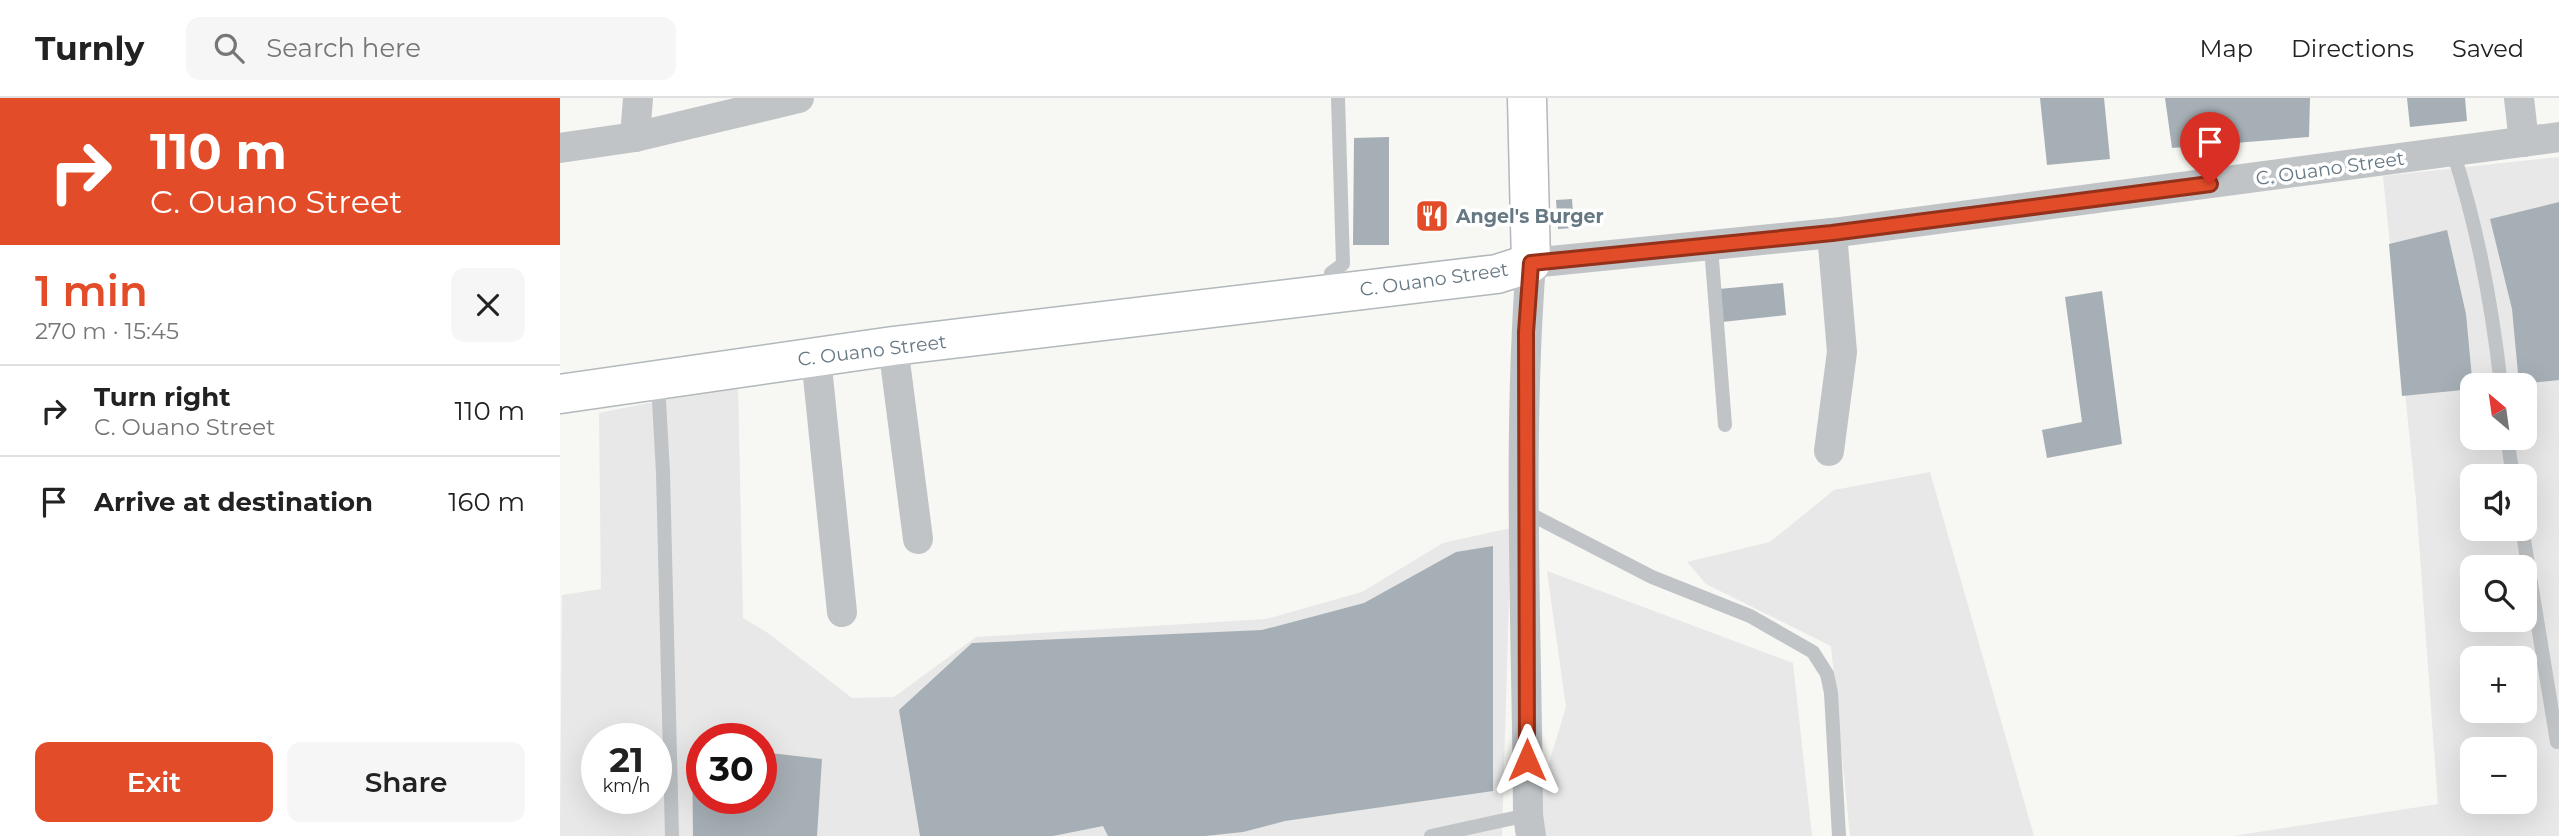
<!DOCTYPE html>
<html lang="en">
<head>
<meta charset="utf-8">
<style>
	body { margin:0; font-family:Montserrat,sans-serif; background:#f6f6f6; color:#222; height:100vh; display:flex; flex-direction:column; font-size:26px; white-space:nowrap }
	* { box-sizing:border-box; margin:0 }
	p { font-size:23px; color:#767676 }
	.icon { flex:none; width:38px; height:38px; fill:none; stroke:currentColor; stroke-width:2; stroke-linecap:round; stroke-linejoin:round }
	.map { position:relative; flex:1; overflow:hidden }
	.drawer { display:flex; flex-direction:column; background:#fff; width:560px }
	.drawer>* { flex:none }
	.top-card { background:#e24c28; color:#fff; overflow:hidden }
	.needle { width:46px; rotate:331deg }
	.buttons { position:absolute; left:1900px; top:275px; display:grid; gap:14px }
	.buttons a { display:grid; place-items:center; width:77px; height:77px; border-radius:14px; background:#fff; box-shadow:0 7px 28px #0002; font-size:35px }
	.speed { position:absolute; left:21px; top:625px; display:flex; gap:14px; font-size:35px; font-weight:700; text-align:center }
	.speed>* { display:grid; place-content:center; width:91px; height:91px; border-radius:50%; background:#fff; box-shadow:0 7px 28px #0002; line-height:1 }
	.speed small { font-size:18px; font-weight:400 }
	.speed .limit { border:10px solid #d22; background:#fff; color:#111 }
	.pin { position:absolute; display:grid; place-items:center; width:60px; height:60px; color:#fff; margin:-72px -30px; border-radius:50% 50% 50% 0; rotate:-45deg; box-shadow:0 0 7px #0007 }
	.pin .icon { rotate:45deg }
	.me { position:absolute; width:77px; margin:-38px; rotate:0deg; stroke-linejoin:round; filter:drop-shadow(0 0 5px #0008) }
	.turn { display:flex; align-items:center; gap:24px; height:147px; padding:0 35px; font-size:32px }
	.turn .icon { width:91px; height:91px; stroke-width:2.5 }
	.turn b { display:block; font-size:49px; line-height:60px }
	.round { display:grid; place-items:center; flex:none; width:74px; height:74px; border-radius:14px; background:#f6f6f6 }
	.summary { display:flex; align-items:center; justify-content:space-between; height:119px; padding:0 35px }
	h1 { font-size:42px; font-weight:600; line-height:52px; color:#e24c28 }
	.action { display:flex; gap:14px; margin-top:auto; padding:14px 35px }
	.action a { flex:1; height:80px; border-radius:14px; background:#e24c28; color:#fff; font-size:28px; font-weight:600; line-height:80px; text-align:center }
	.action a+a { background:#f6f6f6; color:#222 }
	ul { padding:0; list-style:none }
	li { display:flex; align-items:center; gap:21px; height:91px; padding:0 35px; border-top:2px solid #e0e0e0 }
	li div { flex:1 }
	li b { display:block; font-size:26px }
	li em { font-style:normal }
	header { display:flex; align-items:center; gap:42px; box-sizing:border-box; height:98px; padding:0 35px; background:#fff; border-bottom:2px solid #e0e0e0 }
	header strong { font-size:33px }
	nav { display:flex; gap:38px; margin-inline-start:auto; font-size:24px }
	.search { width:490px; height:63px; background:#f6f6f6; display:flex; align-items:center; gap:18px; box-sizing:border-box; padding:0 24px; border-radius:14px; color:#767676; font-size:26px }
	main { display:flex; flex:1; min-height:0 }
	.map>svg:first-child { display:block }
	.built { fill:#e7e8e7; fill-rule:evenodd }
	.building { fill:#a6afb5 }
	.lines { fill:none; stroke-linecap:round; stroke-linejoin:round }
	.secondary-casing { stroke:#b2b8bc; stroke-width:41 }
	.lane { stroke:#c0c4c7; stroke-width:14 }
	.street { stroke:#c0c4c7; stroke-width:30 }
	.secondary { stroke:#fff; stroke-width:38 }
	.route-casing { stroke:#93311a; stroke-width:18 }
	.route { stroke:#e24c28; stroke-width:12 }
	.labels { text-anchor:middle; stroke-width:7; stroke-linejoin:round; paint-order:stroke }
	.street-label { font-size:19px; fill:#667884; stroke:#fff }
	.poi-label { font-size:19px; font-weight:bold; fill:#667884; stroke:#fff; text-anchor:start }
</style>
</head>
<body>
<header>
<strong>Turnly</strong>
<div class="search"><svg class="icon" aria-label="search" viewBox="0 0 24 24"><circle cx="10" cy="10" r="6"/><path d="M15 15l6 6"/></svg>Search here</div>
<nav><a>Map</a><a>Directions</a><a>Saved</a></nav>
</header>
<main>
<section class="drawer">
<div class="top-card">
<div class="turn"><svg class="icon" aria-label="right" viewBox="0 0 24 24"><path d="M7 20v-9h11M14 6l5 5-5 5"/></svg><div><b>110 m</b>C. Ouano Street</div></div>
</div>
<div class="summary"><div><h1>1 min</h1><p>270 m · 15:45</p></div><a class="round"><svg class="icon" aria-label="close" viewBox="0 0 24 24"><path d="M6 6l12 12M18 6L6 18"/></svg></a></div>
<ul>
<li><svg class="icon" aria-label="right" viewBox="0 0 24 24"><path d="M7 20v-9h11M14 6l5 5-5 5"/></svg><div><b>Turn right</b><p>C. Ouano Street</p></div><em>110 m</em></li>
<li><svg class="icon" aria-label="arrive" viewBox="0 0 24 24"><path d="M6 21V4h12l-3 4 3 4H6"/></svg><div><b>Arrive at destination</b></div><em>160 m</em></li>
</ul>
<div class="action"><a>Exit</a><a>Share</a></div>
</section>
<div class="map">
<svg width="1999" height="738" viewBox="0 0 1999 738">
	<rect width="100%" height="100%" fill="#f7f7f3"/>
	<g class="built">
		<path d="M1999 59V738H1673L1878 706 1856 402 1823 78ZM1913 287H1965V340H1913ZM1913 378H1965V430H1913ZM1913 469H1965V522H1913ZM1913 560H1965V612H1913ZM1913 651H1965V704H1913Z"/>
		<path d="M178 287 183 520 208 535 292 600 334 599 416 539 706 521 802 494 883 445 951 430 942 738H0L2 497 41 491 39 315ZM37 640H96V700H37ZM142 640H201V700H142Z"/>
		<path d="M1370 374 1474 738H1290L1271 548 1146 486 1127 464 1210 444 1274 392Z"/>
		<path d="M987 473 1233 565 1252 738H983L978 701 1006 609Z"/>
	</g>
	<g class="building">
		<path d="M1480 0H1544L1550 61 1487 67Z"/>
		<path d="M1605 0H1750L1749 39 1612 50Z"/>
		<path d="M1847 0H1905L1907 23 1850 29Z"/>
		<path d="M829 39V147H793L794 40Z"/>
		<path d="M1012 101 1014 130 998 131 996 102Z"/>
		<path d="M1999 104V282L1959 286 1952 211 1930 121Z"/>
		<path d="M1887 132 1906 216 1913 291 1842 298 1829 146Z"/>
		<path d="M1223 185 1226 217 1162 224 1159 191Z"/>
		<path d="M1542 193 1562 346 1487 360 1482 332 1522 324 1505 199Z"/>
		<path d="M933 448V693L725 723 683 734 645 738H548L543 728 493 738H360L339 612 412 545 702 532 804 505 896 454Z"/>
		<path d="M132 647 142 648V700H201V654L262 661 257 738H133Z"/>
	</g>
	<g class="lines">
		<defs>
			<path id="secondary" d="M0 296 333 248 937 176 971 165 967 0"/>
		</defs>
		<use href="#secondary" class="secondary-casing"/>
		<g class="lane">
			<path d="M1893 54C1918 130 1932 207 1941 287"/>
			<path d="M1151 149 1165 327"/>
			<path d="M771 194V175L783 166 778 0"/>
			<path d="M98 285 103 375 112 738"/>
			<path d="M1947 340 1953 378"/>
			<path d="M966 414 1092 479 1190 518 1253 554 1267 576 1271 595 1279 738"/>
			<path d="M1962 430 1997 644"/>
			<path d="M871 738 968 717"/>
		</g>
		<g class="street">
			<path d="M1959 0 1964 44"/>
			<path d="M75 39 78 0"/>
			<path d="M0 50 75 39 239 0"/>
			<path d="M333 248 358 441"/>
			<path d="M256 259 282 514"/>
			<path d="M1269 353 1282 254 1272 135"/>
			<path d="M971 738 968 717C967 534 957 348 971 165L1272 135 1999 39"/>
		</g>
		<use href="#secondary" class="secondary"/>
	</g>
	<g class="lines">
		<defs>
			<path id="route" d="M967 662 966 234 971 165 1272 135 1650 86"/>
		</defs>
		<use href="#route" class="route-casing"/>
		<use href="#route" class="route"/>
	</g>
	<defs>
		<symbol id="restaurant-square" viewBox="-11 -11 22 22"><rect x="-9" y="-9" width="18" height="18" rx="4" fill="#e24c28" stroke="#fff"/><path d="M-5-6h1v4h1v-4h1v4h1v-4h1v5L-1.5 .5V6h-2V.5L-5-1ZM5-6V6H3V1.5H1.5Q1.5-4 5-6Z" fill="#fff"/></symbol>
	</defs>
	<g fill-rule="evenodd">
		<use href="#restaurant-square" x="853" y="99" width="38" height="38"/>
	</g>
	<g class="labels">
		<g class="street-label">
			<text transform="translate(1770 70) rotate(-8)" y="7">C. Ouano Street</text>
			<text transform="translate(874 181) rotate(-8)" y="7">C. Ouano Street</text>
			<text transform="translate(312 252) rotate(-7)" y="7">C. Ouano Street</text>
		</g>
		<g class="poi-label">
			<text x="896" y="125">Angel's Burger</text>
		</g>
	</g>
</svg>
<div class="buttons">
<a><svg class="needle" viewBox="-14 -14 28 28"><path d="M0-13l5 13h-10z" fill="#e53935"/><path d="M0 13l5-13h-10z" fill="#767676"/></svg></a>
<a><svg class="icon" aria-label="sound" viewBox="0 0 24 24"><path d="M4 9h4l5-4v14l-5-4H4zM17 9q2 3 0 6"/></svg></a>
<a><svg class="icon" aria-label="search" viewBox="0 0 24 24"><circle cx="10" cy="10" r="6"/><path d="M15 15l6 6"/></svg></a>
<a>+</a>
<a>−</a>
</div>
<div class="speed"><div>21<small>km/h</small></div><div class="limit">30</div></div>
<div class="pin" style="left:1650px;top:86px;background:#d93025"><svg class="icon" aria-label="arrive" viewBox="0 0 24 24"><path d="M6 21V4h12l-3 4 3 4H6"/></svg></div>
<svg class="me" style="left:967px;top:662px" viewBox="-20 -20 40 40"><path d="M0-17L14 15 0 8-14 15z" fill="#e24c28" stroke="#fff" stroke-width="4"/></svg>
</div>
</main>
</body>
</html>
